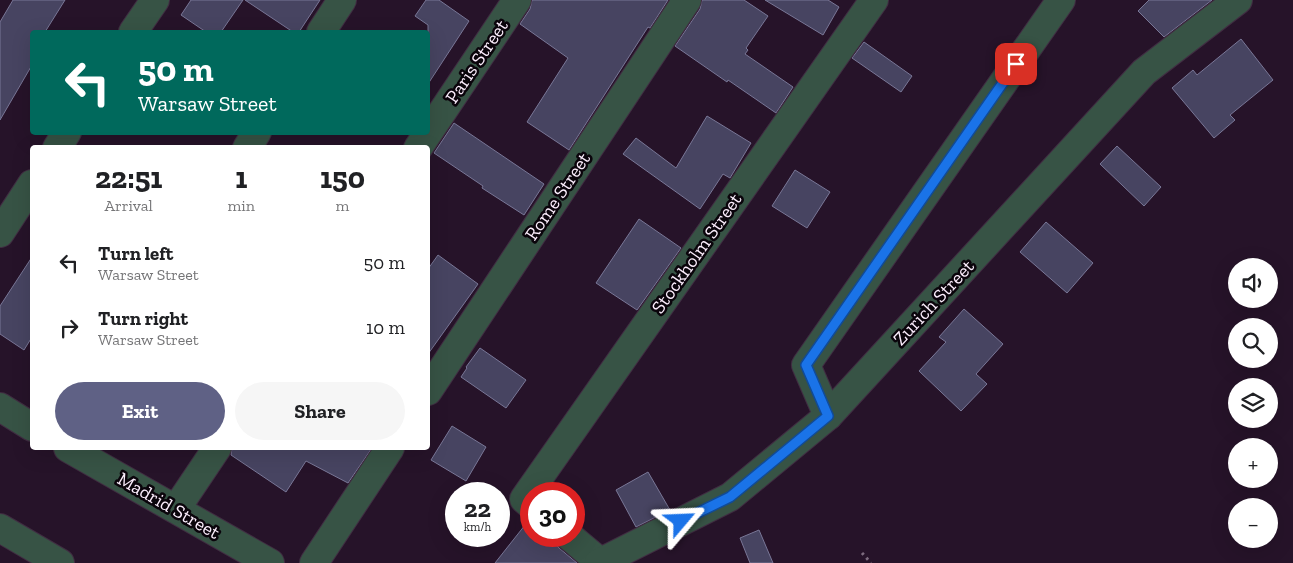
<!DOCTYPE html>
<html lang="en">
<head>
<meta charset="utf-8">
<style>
	body { margin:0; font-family:"Zilla Slab",serif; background:#f6f6f6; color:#202124; height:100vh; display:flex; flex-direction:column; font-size:19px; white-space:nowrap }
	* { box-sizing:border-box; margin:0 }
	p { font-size:16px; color:#757577 }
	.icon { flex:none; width:28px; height:28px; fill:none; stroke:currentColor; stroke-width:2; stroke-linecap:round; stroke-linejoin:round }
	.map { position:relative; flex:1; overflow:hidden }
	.drawer { position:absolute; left:30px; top:145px; width:400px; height:305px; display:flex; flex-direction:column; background:#fff; border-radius:5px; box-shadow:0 5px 20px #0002 }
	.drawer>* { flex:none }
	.hud { position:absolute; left:30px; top:30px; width:400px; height:105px; border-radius:5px; box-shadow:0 5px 20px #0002; background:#00695c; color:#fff; overflow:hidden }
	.buttons { position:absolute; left:1228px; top:258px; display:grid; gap:10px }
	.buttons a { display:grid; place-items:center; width:50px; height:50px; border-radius:50%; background:#fff; box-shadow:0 5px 20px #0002; font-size:25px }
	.speed { position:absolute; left:445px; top:482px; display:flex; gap:10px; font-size:25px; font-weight:700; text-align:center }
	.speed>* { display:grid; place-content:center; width:65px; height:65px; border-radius:50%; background:#fff; box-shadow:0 5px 20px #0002; line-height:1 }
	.speed small { font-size:12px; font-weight:400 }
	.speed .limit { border:8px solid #d22; background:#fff; color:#111 }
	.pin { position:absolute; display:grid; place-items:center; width:42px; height:42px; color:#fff; margin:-21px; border-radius:10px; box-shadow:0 2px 8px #0006 }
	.me { position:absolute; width:55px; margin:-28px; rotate:64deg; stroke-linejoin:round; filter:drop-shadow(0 0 4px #0008) }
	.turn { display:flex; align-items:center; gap:18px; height:105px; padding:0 25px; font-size:22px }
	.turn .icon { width:65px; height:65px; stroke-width:2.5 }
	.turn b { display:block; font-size:35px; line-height:42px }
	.eta { display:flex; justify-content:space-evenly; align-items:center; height:85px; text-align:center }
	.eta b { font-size:30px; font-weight:800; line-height:35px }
	.primary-button { display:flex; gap:10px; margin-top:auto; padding:10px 25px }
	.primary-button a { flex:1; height:58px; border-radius:30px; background:#5f6185; color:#fff; font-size:20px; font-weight:800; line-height:58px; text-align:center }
	.primary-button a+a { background:#f6f6f6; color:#202124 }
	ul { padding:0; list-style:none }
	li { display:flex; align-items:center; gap:15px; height:65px; padding:0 25px }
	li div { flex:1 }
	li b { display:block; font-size:19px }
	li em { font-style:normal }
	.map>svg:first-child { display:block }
	.building { fill:#474461; stroke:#797797 }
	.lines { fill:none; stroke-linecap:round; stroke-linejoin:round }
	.minor-casing { stroke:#402d42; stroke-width:30 }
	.path { stroke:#7d6c7f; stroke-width:3; stroke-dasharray:2.5 4; stroke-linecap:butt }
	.minor { stroke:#375345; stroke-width:28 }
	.route-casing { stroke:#114b97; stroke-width:12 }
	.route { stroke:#1a73e8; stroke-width:9 }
	.labels { text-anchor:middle; stroke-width:5; stroke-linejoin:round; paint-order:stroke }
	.street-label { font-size:19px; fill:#fceefd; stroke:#0a040b }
</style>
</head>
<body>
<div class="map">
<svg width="1293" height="563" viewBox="0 0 1293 563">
	<rect width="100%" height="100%" fill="#261329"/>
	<g class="building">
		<path d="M13 0H65L45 32H32V65L0 120V22Z"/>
		<path d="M191 0H243L221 32H206L181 15Z"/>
		<path d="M245 0H320L299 32H293Z"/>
		<path d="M426 0H439L469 21 428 84V25L415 16Z"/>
		<path d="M532 0H668L650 28 648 27 569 150 527 122 568 58 520 24 530 9Z"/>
		<path d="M702 0H744L768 16 746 48 748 50 745 54 793 87 776 113 728 80 727 82 675 46 700 9Z"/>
		<path d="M765 0H828L839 7 823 35Z"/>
		<path d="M1149 0H1212L1164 37 1138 11Z"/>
		<path d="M1241 39 1273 80 1230 115 1235 120 1214 138 1172 88 1193 70 1197 75Z"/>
		<path d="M864 42 912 76 901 92 852 58Z"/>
		<path d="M707 116 751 143 730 178 723 174 700 209 623 154 636 138 676 168Z"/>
		<path d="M454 123 544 184 524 215 482 188 483 186 434 153Z"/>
		<path d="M1117 146 1161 187 1144 206 1100 164Z"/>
		<path d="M795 170 830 192 807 228 772 206Z"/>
		<path d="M639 219 681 248 637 310 596 283Z"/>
		<path d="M1046 222 1093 263 1067 293 1020 252Z"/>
		<path d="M438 255 478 284 428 354V269Z"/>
		<path d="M32 257V337L24 350 0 334V306Z"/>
		<path d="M964 309 1003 344 976 374 987 384 961 411 919 371 946 342 939 337Z"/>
		<path d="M480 348 526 380 506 408 461 377 467 368 466 367Z"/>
		<path d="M452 426 486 447 466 481 431 460Z"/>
		<path d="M232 448H372L348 483 306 461 286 492 231 455Z"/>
		<path d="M648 472 670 510 636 527 616 490Z"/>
		<path d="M529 520H531V536H554L555 542 559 548 577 563H495Z"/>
		<path d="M759 530 773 563H750L740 538Z"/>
	</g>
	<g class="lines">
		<defs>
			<g id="minor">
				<path d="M133 32 155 0"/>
				<path d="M321 32 342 0"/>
				<path d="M57 148 67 132"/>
				<path d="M247 148 257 132"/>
				<path d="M418 148 517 0"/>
				<path d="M0 233 32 184"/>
				<path d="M428 391 687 0"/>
				<path d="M0 407 32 427"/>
				<path d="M828 416 806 365 1061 0"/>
				<path d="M68 448 270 563"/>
				<path d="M531 505 524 499 874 0"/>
				<path d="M176 509 217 448"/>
				<path d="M0 528 60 563"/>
				<path d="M569 536 600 562"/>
				<path d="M314 563 390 448"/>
				<path d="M599 563 730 497 828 416 1144 72 1238 0"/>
			</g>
		</defs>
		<use href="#minor" class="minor-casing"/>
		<path class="path" d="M862 553 871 563"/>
		<use href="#minor" class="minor"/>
	</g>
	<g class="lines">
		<defs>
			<path id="route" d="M681 521 730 497 828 416 806 365 1016 64"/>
		</defs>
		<use href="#route" class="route-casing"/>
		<use href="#route" class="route"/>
	</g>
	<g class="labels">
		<g class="street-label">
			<text transform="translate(476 61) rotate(-56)" y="7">Paris Street</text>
			<text transform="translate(557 196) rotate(-56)" y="7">Rome Street</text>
			<text transform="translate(696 253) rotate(-55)" y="7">Stockholm Street</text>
			<text transform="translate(933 302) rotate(-47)" y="7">Zurich Street</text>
			<text transform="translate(169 505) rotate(30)" y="7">Madrid Street</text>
		</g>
	</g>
</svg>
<div class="buttons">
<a><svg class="icon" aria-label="sound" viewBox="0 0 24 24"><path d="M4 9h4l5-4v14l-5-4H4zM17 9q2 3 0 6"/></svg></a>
<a><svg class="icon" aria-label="search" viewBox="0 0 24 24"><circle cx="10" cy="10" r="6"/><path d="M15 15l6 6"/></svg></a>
<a><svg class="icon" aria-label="layers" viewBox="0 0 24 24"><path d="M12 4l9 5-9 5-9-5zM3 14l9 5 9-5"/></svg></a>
<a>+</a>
<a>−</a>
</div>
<div class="speed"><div>22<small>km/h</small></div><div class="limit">30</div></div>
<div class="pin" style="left:1016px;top:64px;background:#d93025"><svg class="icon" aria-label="arrive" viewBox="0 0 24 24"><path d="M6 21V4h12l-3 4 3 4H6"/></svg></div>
<svg class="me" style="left:681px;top:521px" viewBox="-20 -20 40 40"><path d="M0-17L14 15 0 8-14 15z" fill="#1a73e8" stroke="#fff" stroke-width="4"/></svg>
<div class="hud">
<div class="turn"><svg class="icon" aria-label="left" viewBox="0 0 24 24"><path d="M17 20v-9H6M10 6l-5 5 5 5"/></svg><div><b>50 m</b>Warsaw Street</div></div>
</div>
<section class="drawer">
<div class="eta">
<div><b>22:51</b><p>Arrival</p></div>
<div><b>1</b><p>min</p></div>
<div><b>150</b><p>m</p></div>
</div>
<ul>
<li><svg class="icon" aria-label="left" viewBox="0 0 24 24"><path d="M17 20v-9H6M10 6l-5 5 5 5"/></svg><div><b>Turn left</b><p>Warsaw Street</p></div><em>50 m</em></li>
<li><svg class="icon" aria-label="right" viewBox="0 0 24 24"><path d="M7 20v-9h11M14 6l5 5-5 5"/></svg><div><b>Turn right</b><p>Warsaw Street</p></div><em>10 m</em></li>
</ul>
<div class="primary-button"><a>Exit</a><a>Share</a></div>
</section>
</div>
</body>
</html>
